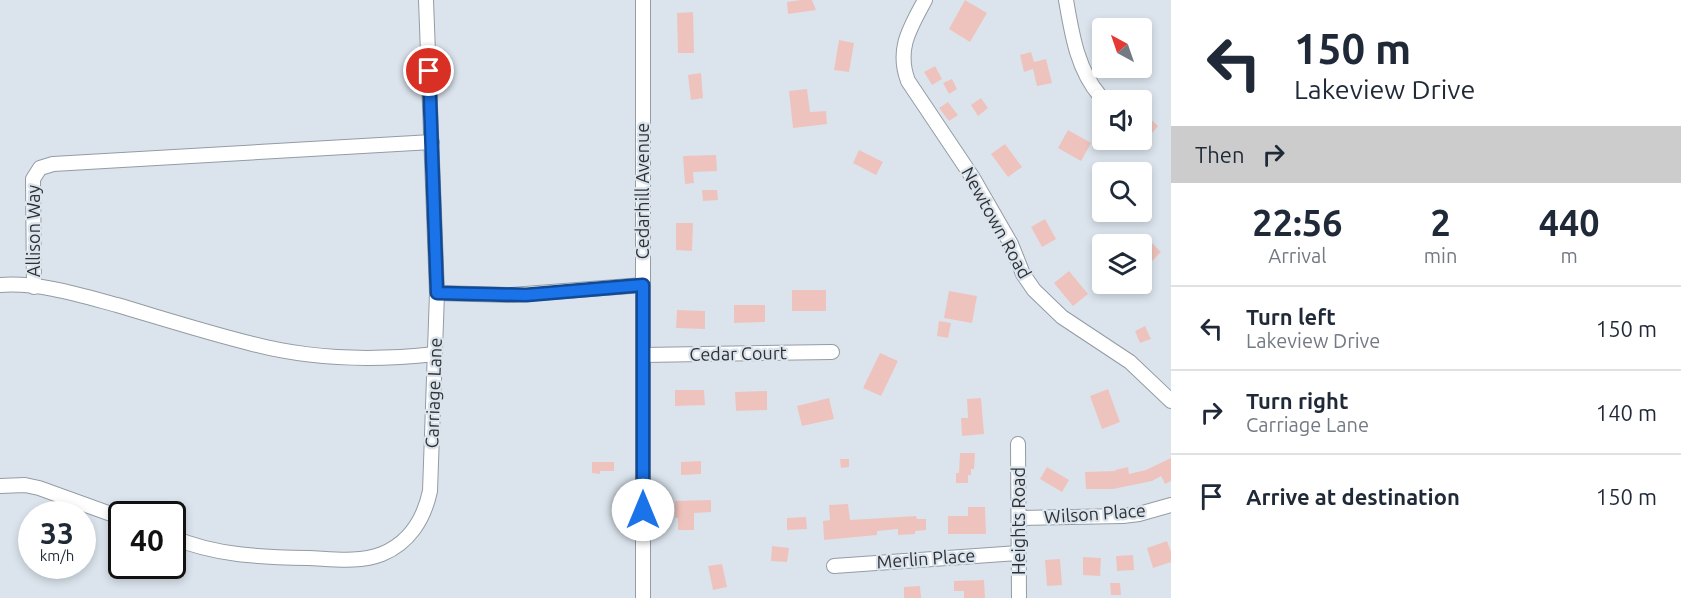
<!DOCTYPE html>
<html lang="en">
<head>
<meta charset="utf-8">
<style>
	body { margin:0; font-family:Ubuntu,sans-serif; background:#f2f2f3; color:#1f2937; height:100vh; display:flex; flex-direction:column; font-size:22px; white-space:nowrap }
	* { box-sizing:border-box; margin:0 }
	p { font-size:20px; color:#747a83 }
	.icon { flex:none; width:33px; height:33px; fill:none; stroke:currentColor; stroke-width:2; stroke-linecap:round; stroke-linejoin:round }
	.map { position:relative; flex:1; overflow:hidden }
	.side { display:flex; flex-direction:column; background:#fff; width:510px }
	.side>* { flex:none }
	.banner { background:#fff; color:#1f2937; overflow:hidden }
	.needle { width:39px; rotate:320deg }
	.tools { position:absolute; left:1092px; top:18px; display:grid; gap:12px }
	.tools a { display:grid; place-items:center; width:60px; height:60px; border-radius:6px; background:#fff; box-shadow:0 3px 9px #0003; font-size:30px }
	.speed { position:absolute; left:18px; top:501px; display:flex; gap:12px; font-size:30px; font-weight:700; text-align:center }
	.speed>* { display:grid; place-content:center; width:78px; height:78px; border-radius:50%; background:#fff; box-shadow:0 3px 9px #0003; line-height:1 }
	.speed small { font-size:15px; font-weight:400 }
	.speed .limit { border:3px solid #111; border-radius:9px; background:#fff; color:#111 }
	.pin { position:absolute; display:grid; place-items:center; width:51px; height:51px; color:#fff; margin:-26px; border:3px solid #fff; border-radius:50%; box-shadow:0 2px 6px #0007 }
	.me { position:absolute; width:66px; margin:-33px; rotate:0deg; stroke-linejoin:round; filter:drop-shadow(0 0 4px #0008) }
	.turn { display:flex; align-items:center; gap:21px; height:126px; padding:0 24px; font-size:27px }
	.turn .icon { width:78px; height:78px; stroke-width:2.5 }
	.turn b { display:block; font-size:42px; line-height:51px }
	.then { display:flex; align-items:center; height:57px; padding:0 24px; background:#0003; gap:12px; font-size:22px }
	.eta { display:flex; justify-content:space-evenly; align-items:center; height:102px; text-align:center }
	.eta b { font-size:36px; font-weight:600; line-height:42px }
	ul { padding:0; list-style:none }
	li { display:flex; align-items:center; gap:18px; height:84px; padding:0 24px; border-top:2px solid #e0e1e3 }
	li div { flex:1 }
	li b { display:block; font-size:22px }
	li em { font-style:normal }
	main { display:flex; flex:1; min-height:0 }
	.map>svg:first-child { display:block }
	.building { fill:#efc3bd }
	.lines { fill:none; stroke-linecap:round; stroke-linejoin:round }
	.minor-casing { stroke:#939ca4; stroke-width:16 }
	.minor { stroke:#fff; stroke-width:14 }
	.route-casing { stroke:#114b97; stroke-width:15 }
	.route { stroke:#1a73e8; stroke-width:10 }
	.labels { text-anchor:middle; stroke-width:4.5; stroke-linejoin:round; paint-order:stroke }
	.street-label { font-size:18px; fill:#2e3235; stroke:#dbe4ed }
</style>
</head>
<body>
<main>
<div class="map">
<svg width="1171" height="598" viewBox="0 0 1171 598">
	<rect width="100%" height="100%" fill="#dbe4ed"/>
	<g class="building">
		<path d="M801 0H812L816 10 788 14 787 2Z"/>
		<path d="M965 0 987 13 970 42 949 29Z"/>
		<path d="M693 12 694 53H678L677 13Z"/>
		<path d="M839 40 854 43 849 72 834 70Z"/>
		<path d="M1031 52 1034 62 1046 59 1052 83 1037 86 1033 69 1024 72 1020 55Z"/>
		<path d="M935 66 942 79 932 85 924 72Z"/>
		<path d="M701 73 703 98 691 100 688 75Z"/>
		<path d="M952 79 957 89 949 94 943 83Z"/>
		<path d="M807 89 810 112 826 111 827 124 793 128 789 91Z"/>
		<path d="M981 98 988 108 978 116 971 105Z"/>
		<path d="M948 102 958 115 949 121 939 108Z"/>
		<path d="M1142 111 1158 126 1142 145Z"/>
		<path d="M1068 130 1091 143 1081 161 1058 148Z"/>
		<path d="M1005 144 1022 167 1008 177 991 154Z"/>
		<path d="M859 150 883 162 876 175 853 163Z"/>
		<path d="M716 155 717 171 693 172 694 183 685 184 683 156Z"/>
		<path d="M702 190H717L718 200 703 201Z"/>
		<path d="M1045 219 1056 239 1042 247 1031 227Z"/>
		<path d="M676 223H693L692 251 676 250Z"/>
		<path d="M1142 234 1161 252 1149 264 1142 257V244H1134L1142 237Z"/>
		<path d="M1069 271 1088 294 1073 306 1054 283Z"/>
		<rect x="792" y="290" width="34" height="21"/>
		<path d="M949 291 977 296 972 323 944 318Z"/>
		<path d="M734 305H765V322L734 323Z"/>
		<path d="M677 310 705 311V329L676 328Z"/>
		<path d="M939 321 951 323 948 338 937 336Z"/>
		<path d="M1145 326 1151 339 1140 343 1135 331Z"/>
		<path d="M880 353 898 361 881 396 863 388Z"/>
		<path d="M1108 389 1120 422 1102 429 1090 396Z"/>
		<path d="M675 390H704L705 405 675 406Z"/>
		<path d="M767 391V410L736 411 735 392Z"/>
		<path d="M829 398 834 419 802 426 797 406Z"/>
		<path d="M981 398 984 434 962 436 961 418H968L967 399Z"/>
		<path d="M960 453H975L974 469H971V475H968V483H956V473H959Z"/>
		<path d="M1171 458V481L1165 484 1161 476 1152 481 1113 489H1086L1085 472 1116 471 1115 470 1128 467 1129 474 1146 470Z"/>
		<path d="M840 459H849V467L841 468Z"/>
		<path d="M701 461V474L681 475V462Z"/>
		<path d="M592 462H614V471H600V474L592 473Z"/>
		<path d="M1047 467 1069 480 1062 492 1040 479Z"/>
		<path d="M711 500V512L694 513V530H678V518H675V501Z"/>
		<path d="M848 504 850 520 916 516 917 519H926V530L915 531V534L898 535V529L877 531V535L824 540 823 521 830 520 829 505Z"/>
		<path d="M968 507H985L986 534H948V516H968Z"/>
		<path d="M806 517 807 529 787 530V518Z"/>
		<path d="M1167 541 1171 552V562L1153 568 1147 548Z"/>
		<path d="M772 546 789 548 787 562 771 561Z"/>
		<path d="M1133 555 1134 570 1117 571 1116 556Z"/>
		<path d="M1083 557 1101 558 1100 576 1083 575Z"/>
		<path d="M1060 559 1062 585 1047 586 1045 560Z"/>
		<path d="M722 564 727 587 713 590 708 566Z"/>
		<path d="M984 580 985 598H964V591H954V581Z"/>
		<path d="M1110 583H1120L1121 595H1111Z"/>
		<path d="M920 586 921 598H904V587Z"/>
	</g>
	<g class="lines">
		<defs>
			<g id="minor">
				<path d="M643 0V598"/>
				<path d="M925 0C910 28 896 49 908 81L973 178 1011 244 1023 274 1034 290 1062 317 1130 362 1171 401"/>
				<path d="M1066 0C1072 34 1077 69 1100 96"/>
				<path d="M0 285C39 282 80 295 117 305 161 318 205 332 249 343 311 360 372 361 435 354"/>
				<path d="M34 287 33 179 40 168 53 164 432 142"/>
				<path d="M437 293 512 295 643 285"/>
				<path d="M643 355 832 352"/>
				<path d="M1018 444 1019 598"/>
				<path d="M0 486 25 485 39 488 122 518"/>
				<path d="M1019 518 1123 516 1139 514 1171 505"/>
				<path d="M172 537C216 556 262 557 308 558 333 559 359 563 382 554 409 543 424 519 430 491L437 293 426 0"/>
				<path d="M834 566 1019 553"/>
			</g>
		</defs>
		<use href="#minor" class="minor-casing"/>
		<use href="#minor" class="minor"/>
	</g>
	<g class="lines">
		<defs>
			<path id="route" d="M429 71 437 293 526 295 643 285V510"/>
		</defs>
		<use href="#route" class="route-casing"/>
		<use href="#route" class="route"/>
	</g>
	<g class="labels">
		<g class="street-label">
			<text transform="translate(643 191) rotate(-90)" y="6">Cedarhill Avenue</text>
			<text transform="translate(996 223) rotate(61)" y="6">Newtown Road</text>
			<text transform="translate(34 231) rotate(-90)" y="6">Allison Way</text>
			<text transform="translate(738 354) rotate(-1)" y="6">Cedar Court</text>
			<text transform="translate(434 393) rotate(-88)" y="6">Carriage Lane</text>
			<text transform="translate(1095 514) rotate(-4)" y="6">Wilson Place</text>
			<text transform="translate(1019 521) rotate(-90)" y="6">Heights Road</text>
			<text transform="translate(926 559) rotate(-4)" y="6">Merlin Place</text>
		</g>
	</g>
</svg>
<div class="tools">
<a><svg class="needle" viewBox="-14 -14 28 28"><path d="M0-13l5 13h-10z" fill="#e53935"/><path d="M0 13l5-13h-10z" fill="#747a83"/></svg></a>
<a><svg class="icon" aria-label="sound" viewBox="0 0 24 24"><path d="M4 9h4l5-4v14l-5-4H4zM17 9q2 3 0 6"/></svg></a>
<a><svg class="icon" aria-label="search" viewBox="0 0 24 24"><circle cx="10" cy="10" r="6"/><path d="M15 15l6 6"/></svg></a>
<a><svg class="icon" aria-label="layers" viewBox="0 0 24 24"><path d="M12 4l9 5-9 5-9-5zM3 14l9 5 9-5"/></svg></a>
</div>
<div class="speed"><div>33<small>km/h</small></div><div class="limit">40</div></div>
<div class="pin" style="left:429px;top:71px;background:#d93025"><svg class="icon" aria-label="arrive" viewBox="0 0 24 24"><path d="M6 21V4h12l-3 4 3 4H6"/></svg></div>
<svg class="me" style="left:643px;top:510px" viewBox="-20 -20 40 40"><circle r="19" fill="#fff"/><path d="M0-13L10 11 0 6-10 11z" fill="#1a73e8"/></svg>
</div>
<section class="side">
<div class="banner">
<div class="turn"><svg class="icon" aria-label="left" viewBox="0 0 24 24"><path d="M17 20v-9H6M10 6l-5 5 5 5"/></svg><div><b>150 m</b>Lakeview Drive</div></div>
<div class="then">Then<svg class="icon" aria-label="right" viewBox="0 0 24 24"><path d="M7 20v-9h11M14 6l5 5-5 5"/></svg></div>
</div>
<div class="eta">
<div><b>22:56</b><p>Arrival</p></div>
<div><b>2</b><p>min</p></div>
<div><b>440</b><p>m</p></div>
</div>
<ul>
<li><svg class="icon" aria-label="left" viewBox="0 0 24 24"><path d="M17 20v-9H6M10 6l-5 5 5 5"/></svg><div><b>Turn left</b><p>Lakeview Drive</p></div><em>150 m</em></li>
<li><svg class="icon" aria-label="right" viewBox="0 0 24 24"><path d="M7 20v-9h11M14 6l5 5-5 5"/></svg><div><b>Turn right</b><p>Carriage Lane</p></div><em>140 m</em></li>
<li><svg class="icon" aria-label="arrive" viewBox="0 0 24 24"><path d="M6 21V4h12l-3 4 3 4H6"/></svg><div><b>Arrive at destination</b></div><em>150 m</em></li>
</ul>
</section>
</main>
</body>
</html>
